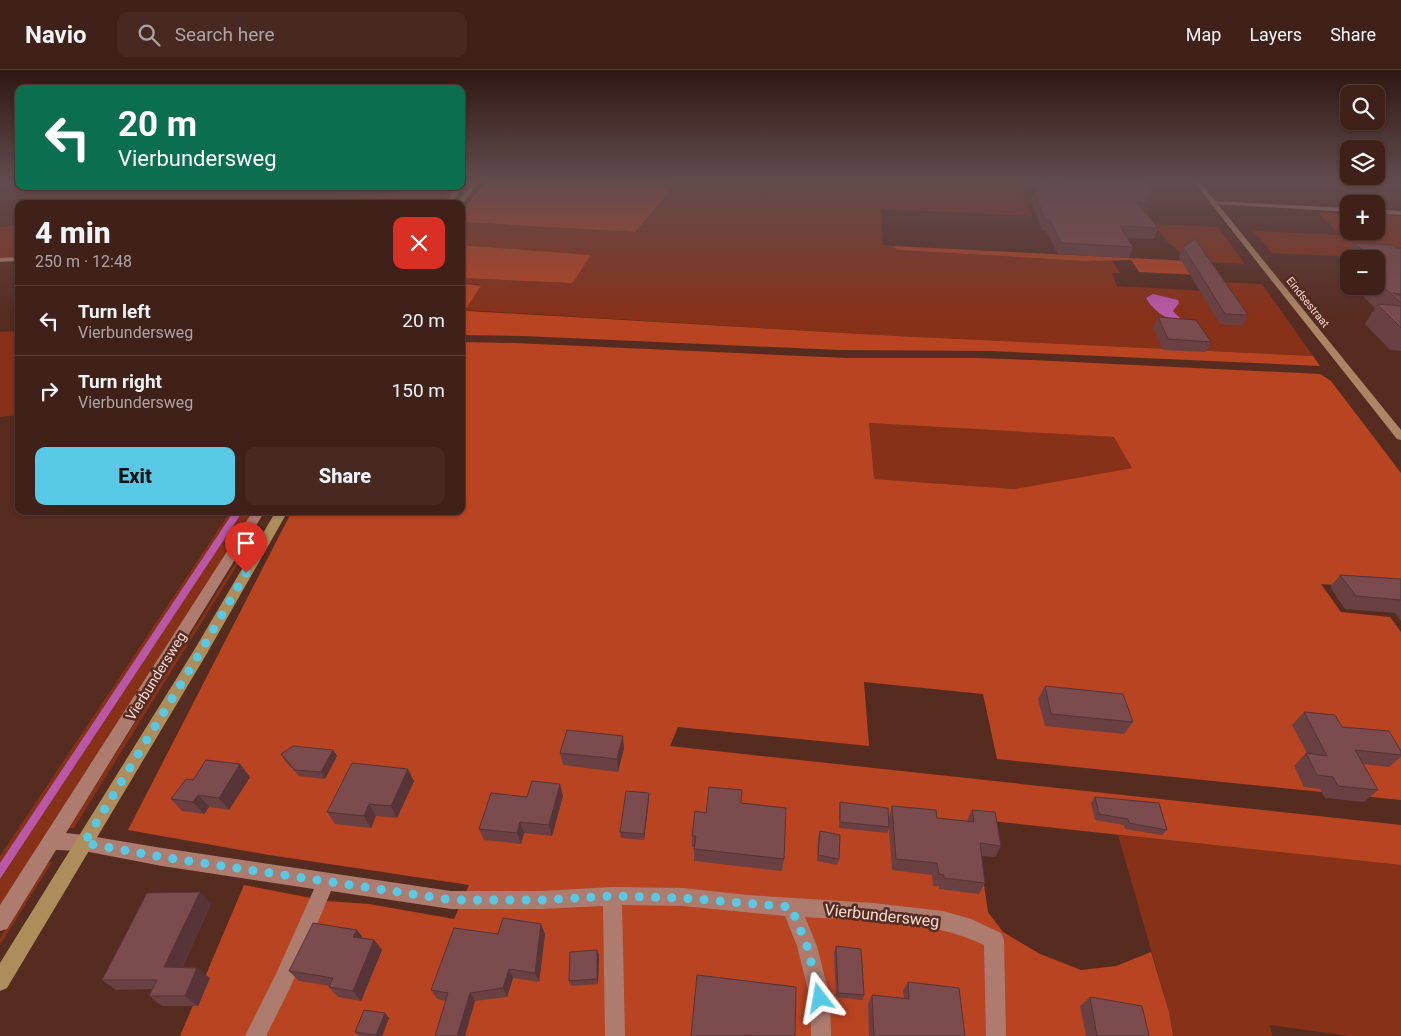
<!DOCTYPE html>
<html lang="en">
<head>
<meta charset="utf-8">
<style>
	body { margin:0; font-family:Roboto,sans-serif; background:#472922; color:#f1f3f6; height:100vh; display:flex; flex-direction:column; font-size:19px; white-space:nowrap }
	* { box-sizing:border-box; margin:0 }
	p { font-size:16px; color:#aea3a2 }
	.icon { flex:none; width:28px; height:28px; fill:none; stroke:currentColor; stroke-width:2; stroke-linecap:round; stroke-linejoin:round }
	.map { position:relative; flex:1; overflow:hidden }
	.side { position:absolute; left:15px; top:130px; width:450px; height:315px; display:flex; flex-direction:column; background:#402119; border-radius:10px; box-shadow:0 1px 4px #0004,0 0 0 1px #593e38 }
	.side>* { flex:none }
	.hud { position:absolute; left:15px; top:15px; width:450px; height:105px; border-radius:10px; box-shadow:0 1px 4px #0004,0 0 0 1px #593e38; background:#0b6e4f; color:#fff; overflow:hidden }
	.tools { position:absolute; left:1340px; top:15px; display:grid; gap:10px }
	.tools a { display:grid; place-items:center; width:45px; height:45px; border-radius:10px; background:#402119; box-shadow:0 1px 4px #0004,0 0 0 1px #593e38; font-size:25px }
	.pin { position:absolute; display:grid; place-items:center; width:42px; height:42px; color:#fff; margin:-51px -21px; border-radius:50% 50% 50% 0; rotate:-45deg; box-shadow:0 0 5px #0007 }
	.pin .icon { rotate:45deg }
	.me { position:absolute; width:55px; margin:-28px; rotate:346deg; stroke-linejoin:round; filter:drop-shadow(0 0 4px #0008) }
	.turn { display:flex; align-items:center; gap:18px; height:105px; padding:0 20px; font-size:22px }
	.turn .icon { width:65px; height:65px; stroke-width:2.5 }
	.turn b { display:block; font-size:35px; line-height:42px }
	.round { display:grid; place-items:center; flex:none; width:52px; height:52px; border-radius:10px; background:#472922 }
	.summary { display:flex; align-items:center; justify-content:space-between; height:85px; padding:0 20px }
	h1 { font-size:30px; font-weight:800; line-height:38px }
	.primary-button { display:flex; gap:10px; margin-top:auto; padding:10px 20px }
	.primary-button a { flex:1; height:58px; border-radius:10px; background:#58c9e4; color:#111; font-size:20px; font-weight:800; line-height:58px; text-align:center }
	.primary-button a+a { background:#472922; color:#f1f3f6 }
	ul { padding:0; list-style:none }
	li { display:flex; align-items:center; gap:15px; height:70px; padding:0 20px; border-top:1px solid #593e38 }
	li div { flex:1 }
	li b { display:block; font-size:19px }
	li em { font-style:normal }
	header { display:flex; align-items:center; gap:30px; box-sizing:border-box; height:70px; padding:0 25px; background:#402119; border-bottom:1px solid #593e38 }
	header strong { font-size:24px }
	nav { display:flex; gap:28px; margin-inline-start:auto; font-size:18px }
	.search { width:350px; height:45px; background:#472922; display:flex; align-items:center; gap:12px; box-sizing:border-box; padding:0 18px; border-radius:10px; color:#aea3a2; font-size:19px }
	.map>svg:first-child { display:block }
	.green { fill:#883119; fill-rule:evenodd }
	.forest { fill:#b94422; fill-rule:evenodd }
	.water { fill:#bb58a6 }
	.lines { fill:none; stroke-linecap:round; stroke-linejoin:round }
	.street { fill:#ad7c6f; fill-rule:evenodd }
	.secondary { fill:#ac8565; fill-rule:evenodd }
	.primary { fill:#ac8d5b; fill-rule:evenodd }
	.wall { fill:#6a4043 }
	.shaded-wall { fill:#563437 }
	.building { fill:#7b4b4e; stroke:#563437 }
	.route { stroke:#58c9e4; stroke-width:9; stroke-dasharray:0 16.2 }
	.labels { text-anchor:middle; stroke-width:5; stroke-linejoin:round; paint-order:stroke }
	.far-street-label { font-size:11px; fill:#f7dbd3; stroke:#562c21 }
	.street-label { font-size:14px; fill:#f7dbd3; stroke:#562c21 }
	.near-street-label { font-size:16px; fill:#f7dbd3; stroke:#562c21 }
</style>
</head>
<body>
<header>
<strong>Navio</strong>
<div class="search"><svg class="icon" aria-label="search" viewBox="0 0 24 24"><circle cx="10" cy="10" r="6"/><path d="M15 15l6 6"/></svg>Search here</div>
<nav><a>Map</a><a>Layers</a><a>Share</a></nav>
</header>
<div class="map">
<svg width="1401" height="966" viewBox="0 0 1401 966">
	<rect width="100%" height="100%" fill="#562c21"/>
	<g class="green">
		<path d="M672 111H1069L1074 120 1022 118 1029 143 1033 146 881 139 883 175 894 176 897 180 909 181 1085 191 1111 189 1120 203H1112L1117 216 1226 222 1220 212 1262 214 1313 286 896 266 465 240 480 214 461 213V208L565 213 574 211 591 185 461 175V152L635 162 666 126ZM1146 228 1179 233 1173 240 1178 246C1162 246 1154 242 1146 228Z"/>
		<path d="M454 116 453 118 458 116 444 134H438L449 119 437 130 384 134H264L322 130Z"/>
		<path d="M1317 142 1349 144V161H1376V145L1401 146V189L1272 183 1253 161 1341 165Z"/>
		<path d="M1153 154 1218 157 1245 194 1189 191 1166 170Z"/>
		<path d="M19 155V188L0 189V157Z"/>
		<path d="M19 261V345L0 347V262Z"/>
		<path d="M869 353 1115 367 1133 398 1014 419 873 409Z"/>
		<path d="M231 441H234L0 793V786Z"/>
		<path d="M243 441H255L0 838V809Z"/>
		<path d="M243 481H246L74 758H69Z"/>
		<path d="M1118 765 1401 795V966H1350L1270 955 1272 966H1173L1169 942Z"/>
		<path d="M48 792H52L0 875V868Z"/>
	</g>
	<g class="forest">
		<path d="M489 111H672L666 126 635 162 461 152C461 136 478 121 489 111Z"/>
		<path d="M461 175 591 185 574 211 571 213 461 208Z"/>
		<path d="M894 176 1189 191 1199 205 1139 202 1131 190 1085 191 897 180Z"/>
		<path d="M461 213 481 216 465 240 468 241 896 266 1313 286 1320 296 991 281 840 280 523 266 461 265Z"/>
		<path d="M461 272 515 273 848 288H977L1032 290 1320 304 1331 311 1401 403V520L1321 514 1341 542 1390 547 1401 562V730L997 689 983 624 864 612 869 676 678 657 670 676 1401 755V795L982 750 978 774 988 842 1003 862 1040 884 1081 900 1116 896 1151 882 1169 942 1173 966H180L244 815 327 831 369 834 454 849 469 815 269 785 128 760 292 441H461ZM869 353 1114 367 1132 398 1014 419 874 409Z"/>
	</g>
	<g class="water">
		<path d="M1153 224 1178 230 1179 233 1173 241 1181 249C1167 252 1152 239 1146 228Z"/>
		<path d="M234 441H243L0 809V793Z"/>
	</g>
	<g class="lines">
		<g class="street">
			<path d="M461 114 463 116 451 134H445L457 116H461Z"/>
			<path d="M1212 131 1349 138V142L1214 134 1211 132Z"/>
			<path d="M1376 139 1401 141V145L1376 143Z"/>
			<path d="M19 187V191L0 192V188Z"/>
			<path d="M253 441H265L66 763 84 765 162 778 451 821H542L612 817 683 818 748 825 873 833 943 841 971 849 1001 863 1004 870 1006 966H986L984 875C930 849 864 851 805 847L817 876 830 928 831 966H811L810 928 797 876 785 846 683 836 622 835 625 966H605L603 836 542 839H451L331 821 290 918 266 966H245L276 904 314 819 162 796 84 781 56 780 7 859 0 861V835Z"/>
		</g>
		<path class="secondary" d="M1193 111H1199L1401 360V370L1397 369Z"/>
		<g class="primary">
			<path d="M475 111H481L461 135V134H456Z"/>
			<path d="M276 441H288L206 585 7 918 0 921V893L196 577Z"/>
		</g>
	</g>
	<g class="wall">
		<path d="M1038 111 1056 113V111H1143L1152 121 1148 130 1151 133 1147 143H1146L1158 158 1154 169 1127 168 1133 177 1129 188 1058 184 1046 161 1042 160 1031 130Z"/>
		<path d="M1296 111H1333L1332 113Z"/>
		<path d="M1354 173 1401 178V281L1390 280 1365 254 1375 238 1353 216H1376V189H1349V212L1340 204 1346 193 1344 191Z"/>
		<path d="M1183 177 1248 245 1242 256 1220 254 1179 187Z"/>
		<path d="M1158 247 1211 272 1206 282 1163 280 1153 258Z"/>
		<path d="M1340 505 1401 509V551L1395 543 1345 539 1330 517Z"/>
		<path d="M1045 616 1133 652 1124 664 1045 656 1038 629Z"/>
		<path d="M1304 642 1342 657 1401 681V687L1389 697 1363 694 1378 720 1364 732 1325 728 1320 719 1304 717 1294 696 1306 683H1307L1292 655Z"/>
		<path d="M624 678 618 702 563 695 560 683Z"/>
		<path d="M333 680 337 686 325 709 299 706 285 691 281 684Z"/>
		<path d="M250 707 229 740 209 737 204 744 182 741 171 729 193 710Z"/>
		<path d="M414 711 397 748 376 746 371 758 335 754 327 742Z"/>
		<path d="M563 726 552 766 524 763 521 774 484 770 479 759 527 727Z"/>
		<path d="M1095 727 1167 760 1162 765 1125 759 1124 755 1095 750 1091 733Z"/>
		<path d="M649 729 644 770 621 768 620 762Z"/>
		<path d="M840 732 889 748 892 736 937 748 967 751 972 740 1001 776 995 787 981 786 985 813 979 824 939 819V816H933L932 805 892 800 889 758 887 763 839 758V738Z"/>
		<path d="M741 733 784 789 782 801 694 791V777H692V766L706 743Z"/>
		<path d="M820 761 839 789 837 795 817 791 818 767Z"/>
		<path d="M211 834 182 898 210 908 198 936H162L149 926 152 919 116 920 102 910Z"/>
		<path d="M357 860 363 868 374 870 382 880 361 931 338 927 329 917 330 916 299 911 289 901Z"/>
		<path d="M498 864H545L539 912 513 908 507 927 475 931H446L437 929 431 920Z"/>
		<path d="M836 876 864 925 862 930 836 927 834 882Z"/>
		<path d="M597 880 599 885 598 914 571 916 569 911Z"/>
		<path d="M908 912 965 966H869L868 934 872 925 904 929 903 921Z"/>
		<path d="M1090 927 1149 966H1086L1080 936Z"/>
		<path d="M389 948 382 966H359L355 962Z"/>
	</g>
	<g class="shaded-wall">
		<path d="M623 666 624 678 618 702 617 689Z"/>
		<path d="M333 680 337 686 325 709 321 702Z"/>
		<path d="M240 694 250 707 229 740 219 728Z"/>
		<path d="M408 699 414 711 397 748 391 736Z"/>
		<path d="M560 714 563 726 552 766 549 755Z"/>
		<path d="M649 723V729L644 770V764Z"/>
		<path d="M198 725 209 737 204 744 193 732Z"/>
		<path d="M369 734 376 746 371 758 364 746Z"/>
		<path d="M520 752 524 763 521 774 517 763Z"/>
		<path d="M200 822 211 834 177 907 164 897Z"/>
		<path d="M541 854 545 864 539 912 535 903Z"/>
		<path d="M357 860 365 871 353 867Z"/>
		<path d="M374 870 382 880 361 931 353 921Z"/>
		<path d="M597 880 599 885 598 914 597 909Z"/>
		<path d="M197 898 210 908 198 936 185 926Z"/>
		<path d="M509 899 513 908 507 927 503 918Z"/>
		<path d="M470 923 475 931 465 966H457Z"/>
		<path d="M385 943 389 948 382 966H377L376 965Z"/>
	</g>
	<g class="building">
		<path d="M1038 111 1064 113 1063 111H1143L1152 121H1141L1151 133 1137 132 1158 158 1120 156 1133 177 1061 173 1050 150H1045L1034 120 1041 121Z"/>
		<path d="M378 130 376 134H338Z"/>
		<path d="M1195 169 1248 245 1225 244 1183 177Z"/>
		<path d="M1354 173 1392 175 1396 178H1401V224L1393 223 1401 226V233L1376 210V189H1354L1351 186 1372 188Z"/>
		<path d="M1377 234 1401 236V258Z"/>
		<path d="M1158 247 1196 250 1211 272 1168 269Z"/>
		<path d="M1340 505 1401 509V530L1356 526Z"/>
		<path d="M1045 616 1123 624 1133 652 1051 644Z"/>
		<path d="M1304 642 1335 645 1342 657 1389 661 1401 681V685L1355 680 1378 720 1338 716 1333 707 1317 705 1306 683 1327 686Z"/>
		<path d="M567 660 623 666 617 689 560 683Z"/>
		<path d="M293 676 333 680 321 702 295 700 281 684Z"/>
		<path d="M206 690 240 694 219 728 198 725 193 732 171 729 186 709 193 710Z"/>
		<path d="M352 693 408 699 391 736 369 734 364 746 327 742Z"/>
		<path d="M532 711 560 714 549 755 520 752 517 763 479 759 491 723 527 727Z"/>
		<path d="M709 717 742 720 741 733 786 738 784 789 694 779 696 766H692L695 741 706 743Z"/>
		<path d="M626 721 649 723 644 764 620 762Z"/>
		<path d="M1095 727 1159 733 1167 760 1129 753 1128 749 1099 744Z"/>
		<path d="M840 732 888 738 889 757 840 752Z"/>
		<path d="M892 736 936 740 937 748 974 752 972 740 995 742 1001 776 980 773 985 813 944 808V805L939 804 937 793 896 789Z"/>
		<path d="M820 761 840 765 839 789 818 785Z"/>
		<path d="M200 822 164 897 197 898 185 926H149L157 910H102L147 823Z"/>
		<path d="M503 848 541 854 535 903 509 899 503 918 470 923 457 966H435L448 923 431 920 454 858 498 864Z"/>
		<path d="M313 853 357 860 353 867 374 870 353 921 329 917 333 908 289 901Z"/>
		<path d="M836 876 861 879 864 925 838 923Z"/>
		<path d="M597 880V909L569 911 570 882Z"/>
		<path d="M697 905 796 917 795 966H756L745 965V966H691Z"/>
		<path d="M908 912 959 918 965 966H874L872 925 909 929Z"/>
		<path d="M1090 927 1142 936 1149 966H1097Z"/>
		<path d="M364 940 385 943 376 965 355 962Z"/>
	</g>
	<linearGradient id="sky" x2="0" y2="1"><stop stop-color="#2f1812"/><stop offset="0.45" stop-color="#624b4e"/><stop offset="1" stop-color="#624b4e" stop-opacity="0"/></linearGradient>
	<rect width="1401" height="246" fill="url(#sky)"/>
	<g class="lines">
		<path class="route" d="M246 503 201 581 84 773 162 787 452 830H542L612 826 683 828 791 837 807 876 820 928"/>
	</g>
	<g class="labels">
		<g class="far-street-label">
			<text transform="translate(1308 232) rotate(51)" y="4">Eindsestraat</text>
		</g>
		<g class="street-label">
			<text transform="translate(156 606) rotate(-58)" y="5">Vierbundersweg</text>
		</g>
		<g class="near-street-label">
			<text transform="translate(882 845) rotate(6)" y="6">Vierbundersweg</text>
		</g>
	</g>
</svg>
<div class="tools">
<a><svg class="icon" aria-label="search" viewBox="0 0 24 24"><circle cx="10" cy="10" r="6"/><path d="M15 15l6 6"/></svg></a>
<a><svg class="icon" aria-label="layers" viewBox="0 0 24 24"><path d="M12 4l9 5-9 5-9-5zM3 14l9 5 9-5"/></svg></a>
<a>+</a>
<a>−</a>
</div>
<div class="pin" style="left:246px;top:503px;background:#d93025"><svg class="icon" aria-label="arrive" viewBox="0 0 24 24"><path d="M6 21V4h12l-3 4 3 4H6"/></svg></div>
<svg class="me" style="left:820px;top:928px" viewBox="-20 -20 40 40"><path d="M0-17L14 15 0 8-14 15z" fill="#58c9e4" stroke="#fff" stroke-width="4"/></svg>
<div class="hud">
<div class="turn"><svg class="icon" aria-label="left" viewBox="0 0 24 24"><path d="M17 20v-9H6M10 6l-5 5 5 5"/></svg><div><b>20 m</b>Vierbundersweg</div></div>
</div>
<section class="side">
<div class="summary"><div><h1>4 min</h1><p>250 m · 12:48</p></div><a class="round" style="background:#d93025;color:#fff"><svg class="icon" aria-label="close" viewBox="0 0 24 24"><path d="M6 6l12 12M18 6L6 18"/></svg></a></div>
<ul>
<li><svg class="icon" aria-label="left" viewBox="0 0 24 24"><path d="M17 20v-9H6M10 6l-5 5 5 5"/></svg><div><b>Turn left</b><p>Vierbundersweg</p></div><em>20 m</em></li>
<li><svg class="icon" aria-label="right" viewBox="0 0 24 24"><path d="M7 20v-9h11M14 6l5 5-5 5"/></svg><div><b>Turn right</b><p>Vierbundersweg</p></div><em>150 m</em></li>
</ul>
<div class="primary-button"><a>Exit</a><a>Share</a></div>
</section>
</div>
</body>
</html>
